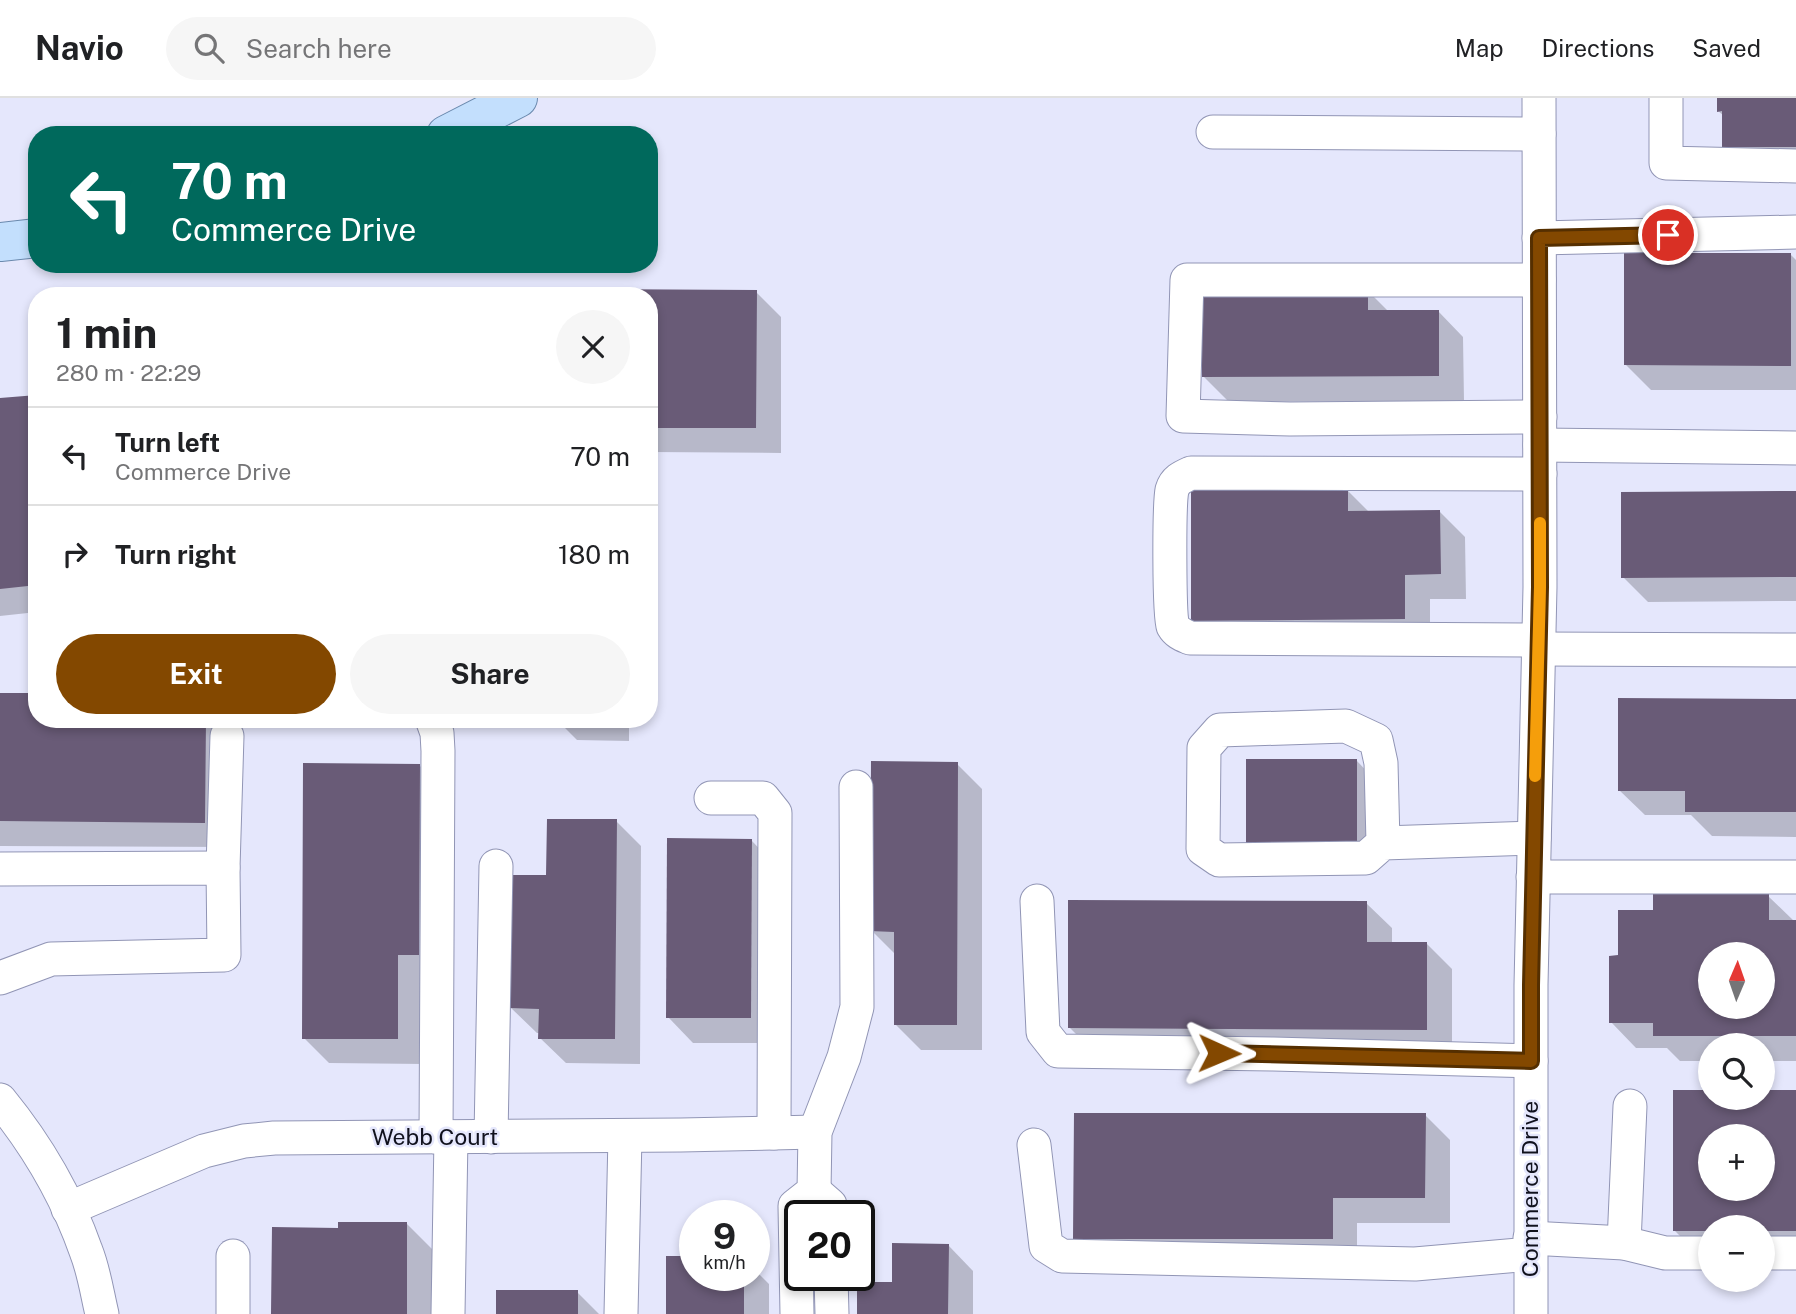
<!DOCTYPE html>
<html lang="en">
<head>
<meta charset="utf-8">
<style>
	body { margin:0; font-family:"Public Sans",sans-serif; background:#f6f6f6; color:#202124; height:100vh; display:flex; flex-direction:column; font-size:26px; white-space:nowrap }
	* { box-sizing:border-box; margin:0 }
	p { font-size:23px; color:#757577 }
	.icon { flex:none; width:38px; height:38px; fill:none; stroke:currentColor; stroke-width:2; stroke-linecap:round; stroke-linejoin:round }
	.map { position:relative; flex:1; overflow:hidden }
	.details { position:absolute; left:28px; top:189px; width:630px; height:441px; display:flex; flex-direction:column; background:#fff; border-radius:28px; box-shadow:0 4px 10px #0003 }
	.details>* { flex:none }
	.banner { position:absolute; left:28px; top:28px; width:630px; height:147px; border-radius:28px; box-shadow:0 4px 10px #0003; background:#00695c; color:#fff; overflow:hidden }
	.needle { width:46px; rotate:2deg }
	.fabs { position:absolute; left:1698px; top:844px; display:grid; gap:14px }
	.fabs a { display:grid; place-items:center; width:77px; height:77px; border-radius:50%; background:#fff; box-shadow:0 4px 10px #0003; font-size:35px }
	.speed { position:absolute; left:679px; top:1102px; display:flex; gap:14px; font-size:35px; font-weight:700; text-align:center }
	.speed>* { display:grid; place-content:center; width:91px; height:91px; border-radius:50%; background:#fff; box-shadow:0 4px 10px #0003; line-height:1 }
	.speed small { font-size:18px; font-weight:400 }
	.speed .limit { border:4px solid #111; border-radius:10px; background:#fff; color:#111 }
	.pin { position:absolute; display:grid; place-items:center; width:60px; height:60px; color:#fff; margin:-30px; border:4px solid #fff; border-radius:50%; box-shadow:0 2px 7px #0007 }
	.me { position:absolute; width:77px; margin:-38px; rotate:91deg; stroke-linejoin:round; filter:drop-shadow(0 0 5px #0008) }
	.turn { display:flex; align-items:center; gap:24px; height:147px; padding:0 28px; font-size:32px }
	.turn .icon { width:91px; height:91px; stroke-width:2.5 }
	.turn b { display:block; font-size:49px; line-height:60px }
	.round { display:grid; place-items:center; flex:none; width:74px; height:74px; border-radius:37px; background:#f6f6f6 }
	.head { display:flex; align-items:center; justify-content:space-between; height:119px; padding:0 28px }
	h1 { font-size:42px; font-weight:700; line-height:52px }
	.button { display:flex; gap:14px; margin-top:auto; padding:14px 28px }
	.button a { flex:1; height:80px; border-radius:42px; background:#834800; color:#fff; font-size:28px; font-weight:700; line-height:80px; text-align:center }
	.button a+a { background:#f6f6f6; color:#202124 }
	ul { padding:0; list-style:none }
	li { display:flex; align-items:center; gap:21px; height:98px; padding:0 28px; border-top:2px solid #e0e0e0 }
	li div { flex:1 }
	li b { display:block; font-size:26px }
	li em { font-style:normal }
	header { display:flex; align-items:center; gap:42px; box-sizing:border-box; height:98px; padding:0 35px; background:#fff; border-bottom:2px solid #e0e0e0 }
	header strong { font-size:33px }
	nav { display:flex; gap:38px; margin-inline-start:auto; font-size:24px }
	.search { width:490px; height:63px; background:#f6f6f6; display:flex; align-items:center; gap:18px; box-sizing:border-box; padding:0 24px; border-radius:38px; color:#757577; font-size:26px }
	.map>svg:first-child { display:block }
	.shadow { fill:#0003; fill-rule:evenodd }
	.building { fill:#695b77; fill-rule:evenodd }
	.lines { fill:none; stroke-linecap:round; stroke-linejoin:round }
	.minor-casing { stroke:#9195b5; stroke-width:35 }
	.major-casing { stroke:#6a89ad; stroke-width:40 }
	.minor { stroke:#fff; stroke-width:33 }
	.major { stroke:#c3dffd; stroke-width:38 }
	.route-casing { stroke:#552f00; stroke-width:18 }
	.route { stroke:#834800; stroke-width:12 }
	.slow { stroke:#f59e0b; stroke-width:12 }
	.labels { text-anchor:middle; stroke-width:5; stroke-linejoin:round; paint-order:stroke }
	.street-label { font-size:23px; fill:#10111d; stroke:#e5e7fc }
</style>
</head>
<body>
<header>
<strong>Navio</strong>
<div class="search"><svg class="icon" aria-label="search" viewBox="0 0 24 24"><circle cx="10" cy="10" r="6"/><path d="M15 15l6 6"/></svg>Search here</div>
<nav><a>Map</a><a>Directions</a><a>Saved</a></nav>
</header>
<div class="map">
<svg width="1796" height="1216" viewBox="0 0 1796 1216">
	<rect width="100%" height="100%" fill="#e5e7fc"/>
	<g class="shadow">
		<path d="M1718 0H1796V74H1749L1724 48V18L1718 13Z"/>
		<path d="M1791 157 1796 162V292H1651L1626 267Z"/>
		<path d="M1367 192 1388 213H1438L1463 239 1464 303 1229 304 1203 278Z"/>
		<path d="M756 194 781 219V355L649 354V198Z"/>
		<path d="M37 299V514L0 518V302Z"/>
		<path d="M1347 392 1369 414H1440L1465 439 1466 501H1430V546L1218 547 1193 522Z"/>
		<path d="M1796 395V503L1648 504 1623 479Z"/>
		<path d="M0 597 37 621H228L231 624 230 749 0 748Z"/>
		<path d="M1796 603V739L1712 738 1691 717H1645L1619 692Z"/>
		<path d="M564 621H629V643L577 642 564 629Z"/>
		<path d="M1357 663 1376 683 1375 764 1267 763Z"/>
		<path d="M957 666 982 691V952H921L895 926V856L872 833Z"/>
		<path d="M420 668 445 693 423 966 329 965 304 940Z"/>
		<path d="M616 723 641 748 640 966 566 965 540 940V935H537L511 910 548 779Z"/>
		<path d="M751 742 776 768V945H693L668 919Z"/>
		<path d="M1768 798 1794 823H1796V963H1762V947H1710V963H1680L1667 950H1636L1611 924 1620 859 1655 814ZM1710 856H1762V908H1710Z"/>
		<path d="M1366 805 1392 830V846H1427L1452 871V956L1095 955 1069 929Z"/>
		<path d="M1796 994V1158H1762V1129H1710V1158H1700L1675 1133 1710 999H1762ZM1710 1038H1762V1090H1710Z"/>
		<path d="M1425 1017 1450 1042V1125H1357V1166L1100 1165 1075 1140Z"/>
		<path d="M407 1126 432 1151V1216H273L339 1131Z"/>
		<path d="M948 1147 973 1173V1216H858L894 1186Z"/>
		<path d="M754 1171 769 1186V1216H667L695 1178H754Z"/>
		<path d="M577 1194 599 1216H498Z"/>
	</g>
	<g class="building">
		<path d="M1717 0H1796V49H1722V13L1717 14Z"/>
		<path d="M1624 155H1791V268L1624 267Z"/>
		<path d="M583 191 757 192 756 330H649V198H583Z"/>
		<path d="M1201 191H1368V212H1439V278L1202 279Z"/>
		<path d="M37 297V487L0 491V300Z"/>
		<path d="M1348 390V413L1440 412 1441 476 1405 477V521L1191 523V391Z"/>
		<path d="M1796 393V479L1621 480V394Z"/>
		<path d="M0 595H37V621H206L205 725 0 723Z"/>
		<path d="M1618 600 1796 601V714H1685V693H1618Z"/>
		<rect x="563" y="621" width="54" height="9"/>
		<rect x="1246" y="661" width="111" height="84"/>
		<path d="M871 663 958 664 957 927H894V834L870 833Z"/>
		<path d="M303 665 420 666 419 857H398V941H302Z"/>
		<path d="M547 721H617L615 941H538L539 911 510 910 511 777H546Z"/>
		<path d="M667 740 752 741 751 920H666Z"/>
		<path d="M1653 796H1769V822H1796V938H1653V925H1609V858L1618 857V812H1653ZM1710 856H1762V908H1710Z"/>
		<path d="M1068 802 1367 803V844H1427V932L1068 930Z"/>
		<path d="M1673 992H1710V999H1762V992H1796V1133H1762V1129H1710V1133H1673ZM1710 1038H1762V1090H1710Z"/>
		<path d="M1074 1015H1426L1425 1100H1333V1141H1073Z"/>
		<path d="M338 1124H407V1216H271L272 1129 338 1130Z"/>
		<path d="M892 1145 949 1146 948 1216H857V1184H892Z"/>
		<path d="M666 1158H695V1178H744V1216H666Z"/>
		<rect x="496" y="1192" width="82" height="24"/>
	</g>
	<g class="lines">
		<defs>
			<g id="minor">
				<path d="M1666 0V65L1796 68"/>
				<path d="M1213 34 1539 36"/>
				<path d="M1539 140 1796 134"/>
				<path d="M1539 182H1187L1183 318 1290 321 1540 319"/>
				<path d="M1540 347 1796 350"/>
				<path d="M1539 542 1190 540C1183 537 1177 535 1173 528 1169 517 1169 406 1172 392 1175 382 1182 379 1191 375L1540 376"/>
				<path d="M1539 551 1796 552"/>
				<path d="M432 621 437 635 438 653 436 1039"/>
				<path d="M711 700H763L775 715 774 1035"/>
				<path d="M1383 745 1381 665 1376 642 1346 628 1220 632 1204 650 1203 751 1219 762 1366 760 1383 745 1534 740"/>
				<path d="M223 770 227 638"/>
				<path d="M0 771 223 770 224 857 51 861 0 880"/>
				<path d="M1533 779H1796"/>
				<path d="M1037 803 1043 934 1058 953 1273 956 1531 963"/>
				<path d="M0 1002C36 1046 67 1099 86 1153 94 1173 97 1195 102 1216"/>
				<path d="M491 1039 496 768"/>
				<path d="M1034 1047 1046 1148 1062 1158 1415 1166 1530 1156"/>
				<path d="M814 1093 830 1107V1118"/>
				<path d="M68 1111 204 1053 244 1043 274 1040 681 1037 815 1034"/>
				<path d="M1530 1140 1624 1145 1665 1155H1710"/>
				<path d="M1624 1145 1630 1008"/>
				<path d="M1762 1155H1796"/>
				<path d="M233 1158V1216"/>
				<path d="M831 1178 832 1216"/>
				<path d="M448 1216 451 1039"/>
				<path d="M621 1216 625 1038"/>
				<path d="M797 1216 795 1108 814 1093 815 1034 844 959 857 909 856 689"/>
				<path d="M1531 1216V887L1540 489 1539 0"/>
			</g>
			<g id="major">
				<path d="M446 37 518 0"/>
				<path d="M0 144 37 140"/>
			</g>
		</defs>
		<use href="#minor" class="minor-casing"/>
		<use href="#major" class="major-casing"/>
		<use href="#minor" class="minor"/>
		<use href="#major" class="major"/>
	</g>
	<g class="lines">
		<defs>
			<path id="route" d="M1219 955 1531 963V887L1540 489 1539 140 1668 137"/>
		</defs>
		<use href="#route" class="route-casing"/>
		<use href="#route" class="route"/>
		<path class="slow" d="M1535 678 1540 489V425"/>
	</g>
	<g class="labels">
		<g class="street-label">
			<text x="435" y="1047">Webb Court</text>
			<text transform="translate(1530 1091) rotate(-90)" y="8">Commerce Drive</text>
		</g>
	</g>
</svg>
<div class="fabs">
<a><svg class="needle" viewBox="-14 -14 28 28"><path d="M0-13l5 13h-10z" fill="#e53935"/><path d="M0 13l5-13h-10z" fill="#757577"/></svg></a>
<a><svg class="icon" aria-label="search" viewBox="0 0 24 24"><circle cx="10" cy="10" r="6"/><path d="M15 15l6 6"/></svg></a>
<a>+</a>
<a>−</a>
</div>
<div class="speed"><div>9<small>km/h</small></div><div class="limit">20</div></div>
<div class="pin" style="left:1668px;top:137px;background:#d93025"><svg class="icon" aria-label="arrive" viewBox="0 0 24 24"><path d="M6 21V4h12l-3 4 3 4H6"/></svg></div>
<svg class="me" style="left:1219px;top:955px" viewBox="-20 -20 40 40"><path d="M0-17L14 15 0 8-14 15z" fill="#834800" stroke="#fff" stroke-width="4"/></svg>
<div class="banner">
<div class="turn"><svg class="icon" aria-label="left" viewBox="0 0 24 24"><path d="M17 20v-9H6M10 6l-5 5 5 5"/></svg><div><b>70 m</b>Commerce Drive</div></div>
</div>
<section class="details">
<div class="head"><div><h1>1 min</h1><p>280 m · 22:29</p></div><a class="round"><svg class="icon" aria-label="close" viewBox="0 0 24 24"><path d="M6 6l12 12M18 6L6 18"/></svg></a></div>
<ul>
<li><svg class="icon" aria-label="left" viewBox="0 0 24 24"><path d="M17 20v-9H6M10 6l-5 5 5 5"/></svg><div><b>Turn left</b><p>Commerce Drive</p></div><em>70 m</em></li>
<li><svg class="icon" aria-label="right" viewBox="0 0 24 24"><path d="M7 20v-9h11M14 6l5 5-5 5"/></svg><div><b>Turn right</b></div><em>180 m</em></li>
</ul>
<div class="button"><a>Exit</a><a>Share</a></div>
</section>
</div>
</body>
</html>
